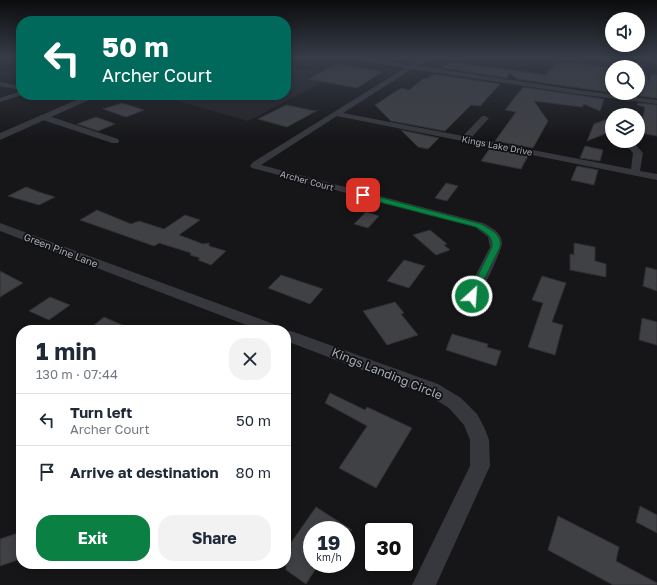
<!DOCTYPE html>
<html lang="en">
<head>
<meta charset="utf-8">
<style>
	body { margin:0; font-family:"Golos Text",sans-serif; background:#f2f2f3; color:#1f2937; height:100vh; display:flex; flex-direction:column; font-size:15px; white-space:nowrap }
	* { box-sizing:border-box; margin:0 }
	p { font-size:13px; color:#747a83 }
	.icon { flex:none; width:22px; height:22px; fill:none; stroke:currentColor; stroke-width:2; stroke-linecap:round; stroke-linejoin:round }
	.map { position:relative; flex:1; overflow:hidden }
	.drawer { position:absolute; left:16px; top:325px; width:275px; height:244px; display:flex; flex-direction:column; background:#fff; border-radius:16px; box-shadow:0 2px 10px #0003 }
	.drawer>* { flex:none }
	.guide { position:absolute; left:16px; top:16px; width:275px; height:84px; border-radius:16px; box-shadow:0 2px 10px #0003; background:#00695c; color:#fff; overflow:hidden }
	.controls { position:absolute; left:605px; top:12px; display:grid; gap:8px }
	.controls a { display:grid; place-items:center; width:40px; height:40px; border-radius:50%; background:#fff; box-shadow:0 2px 10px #0003; font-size:20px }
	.speed { position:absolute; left:303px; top:521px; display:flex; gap:8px; font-size:20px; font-weight:700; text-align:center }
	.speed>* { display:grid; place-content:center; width:52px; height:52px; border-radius:50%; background:#fff; box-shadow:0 2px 10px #0003; line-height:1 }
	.speed small { font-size:10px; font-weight:400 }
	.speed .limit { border:2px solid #111; border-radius:6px; background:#fff; color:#111 }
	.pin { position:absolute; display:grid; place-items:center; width:34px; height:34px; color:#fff; margin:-17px; border-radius:8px; box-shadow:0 2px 6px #0006 }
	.me { position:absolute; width:44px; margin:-22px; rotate:26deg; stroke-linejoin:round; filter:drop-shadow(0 0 3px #0008) }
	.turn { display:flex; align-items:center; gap:14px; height:84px; padding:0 20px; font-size:18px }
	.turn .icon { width:52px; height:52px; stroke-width:2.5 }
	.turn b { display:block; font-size:28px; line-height:34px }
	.round { display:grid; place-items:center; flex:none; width:42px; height:42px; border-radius:16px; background:#f2f2f3 }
	.overview { display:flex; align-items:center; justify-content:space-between; height:68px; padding:0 20px }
	h1 { font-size:24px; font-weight:700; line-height:30px }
	.action { display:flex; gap:8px; margin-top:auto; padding:8px 20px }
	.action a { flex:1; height:46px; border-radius:16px; background:#0b8043; color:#fff; font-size:16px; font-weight:700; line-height:46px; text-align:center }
	.action a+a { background:#f2f2f3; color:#1f2937 }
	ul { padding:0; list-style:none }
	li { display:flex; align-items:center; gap:12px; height:52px; padding:0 20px; border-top:1px solid #e0e1e3 }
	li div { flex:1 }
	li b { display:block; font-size:15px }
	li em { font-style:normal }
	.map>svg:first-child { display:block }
	.built { fill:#222225 }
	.building { fill:#404145; stroke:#303034 }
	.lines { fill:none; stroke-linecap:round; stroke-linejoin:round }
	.minor { fill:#37383d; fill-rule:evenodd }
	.tertiary { fill:#37383d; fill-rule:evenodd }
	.route { fill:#0b8043; stroke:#07532c }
	.labels { text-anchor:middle; stroke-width:3.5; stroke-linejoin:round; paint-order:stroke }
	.far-street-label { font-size:9px; fill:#a8adb8; stroke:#111113 }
	.street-label { font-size:10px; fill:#a8adb8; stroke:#111113 }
	.near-street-label { font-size:12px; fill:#a8adb8; stroke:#111113 }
</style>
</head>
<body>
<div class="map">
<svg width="657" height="585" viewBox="0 0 657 585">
	<rect width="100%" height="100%" fill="#161618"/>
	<path class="built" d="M286 67 337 75 248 121 157 95H286Z"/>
	<g class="building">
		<path d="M638 58 640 60 649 82 651 74 657 75V98L640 96 641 92 638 91Z"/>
		<path d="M450 62 548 75 546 74 556 63 565 64 567 62 612 68V78L607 92 517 79 510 73 506 78 442 68Z"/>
		<path d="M336 64 380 71 382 72 357 88 308 79Z"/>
		<path d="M434 74 500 84 480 106 471 105 445 131 391 121 375 105 401 88 409 90 424 78 427 79Z"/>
		<path d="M523 87 604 99 600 111 584 104 582 107 534 101 548 121 533 148 495 141 516 112 505 110Z"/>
		<path d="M122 103 144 110 126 117 103 109Z"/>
		<path d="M638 103 657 105V136L640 133 645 107 637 105Z"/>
		<path d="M286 105 315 111 318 110 287 127 258 119Z"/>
		<path d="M96 117 115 124 98 131 77 124Z"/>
		<path d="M610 118 607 133 587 141 594 124Z"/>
		<path d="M401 130 439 138 428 149 418 147Z"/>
		<path d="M585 146 603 150 600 161 580 158Z"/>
		<path d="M490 148 528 156 521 169 481 161Z"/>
		<path d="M577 166 598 170 594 185 571 180Z"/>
		<path d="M446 183 458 186 447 201 435 198Z"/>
		<path d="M26 187 39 192 55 197 39 205 8 196Z"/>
		<path d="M97 210 131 224 139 221 164 229 185 215 200 220 179 235 203 244 209 243V246L226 251 211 265 198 260 200 258 190 255 191 253 159 243 154 246 80 220Z"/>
		<path d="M366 212 379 216 368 228 354 224Z"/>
		<path d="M430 230 447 244 444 245 450 250 436 255 413 235Z"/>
		<path d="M574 243 595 247V261L606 264V277L570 270V254L574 255Z"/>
		<path d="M404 260 425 266 409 288 387 281Z"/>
		<path d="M646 267 657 270V291L643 286Z"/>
		<path d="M0 271 23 283 0 297Z"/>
		<path d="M281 275 323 289 310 304 268 288Z"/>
		<path d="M542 276 566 283 552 322 563 325 555 355 528 347 543 303 532 300Z"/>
		<path d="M50 297 70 305 49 320 29 311Z"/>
		<path d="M395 302 404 313 401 314 418 335 387 345 363 311Z"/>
		<path d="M104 317 134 330H88Z"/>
		<path d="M642 318 657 322V345L639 340Z"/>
		<path d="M452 334 488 344 487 347 501 351 496 366 446 350Z"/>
		<path d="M330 393 365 410 367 407 412 428 376 488 339 468 367 426 325 403Z"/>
		<path d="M640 506 657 515V533L636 522Z"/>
		<path d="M316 507 352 530H312V564H319L306 584 286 570V554L292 546 290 544Z"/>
		<path d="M558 516 619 547 616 561 657 583V585H613L548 550Z"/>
		<path d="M21 532V559L0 566V539Z"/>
	</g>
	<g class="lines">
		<g class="minor">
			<path d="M348 58H367L410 65 423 58H431L418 66 577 90 657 100V104L577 94 412 69 343 113 463 136 482 116H485L489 118 471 138 631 169 633 153 626 145 631 142 634 143 643 153 640 171 657 174V180L337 116 261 165 483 223C491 227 501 232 502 242 503 249 482 291 477 299L472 300 467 299 465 296 490 247 488 237 475 227 252 168 250 166 253 162 405 68Z"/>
			<path d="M626 58 604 62 601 60 603 58Z"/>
			<path d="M640 58H650L657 61V65Z"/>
			<path d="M0 82 21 86V90L0 86Z"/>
			<path d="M21 91 22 95 0 102V98Z"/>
			<path d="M56 95H67L63 97Z"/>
			<path d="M40 115H46L118 139 119 141 118 143H112L40 119Z"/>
			<path d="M0 223 279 326 282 330H259L0 231Z"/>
			<path d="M285 330 291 331 438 384 461 398 477 414 485 429 489 440 490 466 436 585H412L470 466V440L464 425 449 408 426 394 286 341V330Z"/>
		</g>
		<path class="tertiary" d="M88 95H100L0 140V133Z"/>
	</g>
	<linearGradient id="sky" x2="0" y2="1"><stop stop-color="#0c0c0d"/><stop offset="0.41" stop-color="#363c48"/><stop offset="1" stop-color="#363c48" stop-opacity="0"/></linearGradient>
	<rect width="657" height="140" fill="url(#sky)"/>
	<path class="route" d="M363 193 481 224C491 230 502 234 500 247L475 298H469L468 296 492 247C494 236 484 232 476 227L360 197 359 195Z"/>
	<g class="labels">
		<g class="far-street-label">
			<text transform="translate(497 146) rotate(11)" y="3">Kings Lake Drive</text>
			<text transform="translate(307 181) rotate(15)" y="3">Archer Court</text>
		</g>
		<g class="street-label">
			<text transform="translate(61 250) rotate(21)" y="4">Green Pine Lane</text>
		</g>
		<g class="near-street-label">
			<text transform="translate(387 374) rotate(22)" y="4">Kings Landing Circle</text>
		</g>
	</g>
</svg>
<div class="controls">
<a><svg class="icon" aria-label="sound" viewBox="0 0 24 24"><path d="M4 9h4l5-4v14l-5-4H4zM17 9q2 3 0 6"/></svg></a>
<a><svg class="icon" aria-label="search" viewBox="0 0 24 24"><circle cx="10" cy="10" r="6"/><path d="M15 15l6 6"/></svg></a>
<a><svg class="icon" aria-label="layers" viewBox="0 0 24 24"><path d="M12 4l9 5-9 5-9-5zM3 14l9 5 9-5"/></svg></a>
</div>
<div class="speed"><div>19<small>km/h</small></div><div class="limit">30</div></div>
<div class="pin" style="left:363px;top:195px;background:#d93025"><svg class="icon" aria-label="arrive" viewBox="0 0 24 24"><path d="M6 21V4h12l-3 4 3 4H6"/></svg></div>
<svg class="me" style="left:472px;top:296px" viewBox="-20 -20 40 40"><circle r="17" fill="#0b8043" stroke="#fff" stroke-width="3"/><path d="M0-11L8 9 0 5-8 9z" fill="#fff"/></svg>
<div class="guide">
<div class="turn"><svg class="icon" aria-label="left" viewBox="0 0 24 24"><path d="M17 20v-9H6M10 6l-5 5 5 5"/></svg><div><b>50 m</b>Archer Court</div></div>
</div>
<section class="drawer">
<div class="overview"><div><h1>1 min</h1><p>130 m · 07:44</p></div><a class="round"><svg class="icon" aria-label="close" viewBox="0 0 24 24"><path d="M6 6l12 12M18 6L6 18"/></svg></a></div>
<ul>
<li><svg class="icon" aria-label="left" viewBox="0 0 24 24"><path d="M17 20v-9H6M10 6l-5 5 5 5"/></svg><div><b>Turn left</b><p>Archer Court</p></div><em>50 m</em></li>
<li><svg class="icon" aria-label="arrive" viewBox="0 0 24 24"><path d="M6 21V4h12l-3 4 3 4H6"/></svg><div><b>Arrive at destination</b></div><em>80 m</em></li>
</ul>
<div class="action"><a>Exit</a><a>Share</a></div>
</section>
</div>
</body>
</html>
